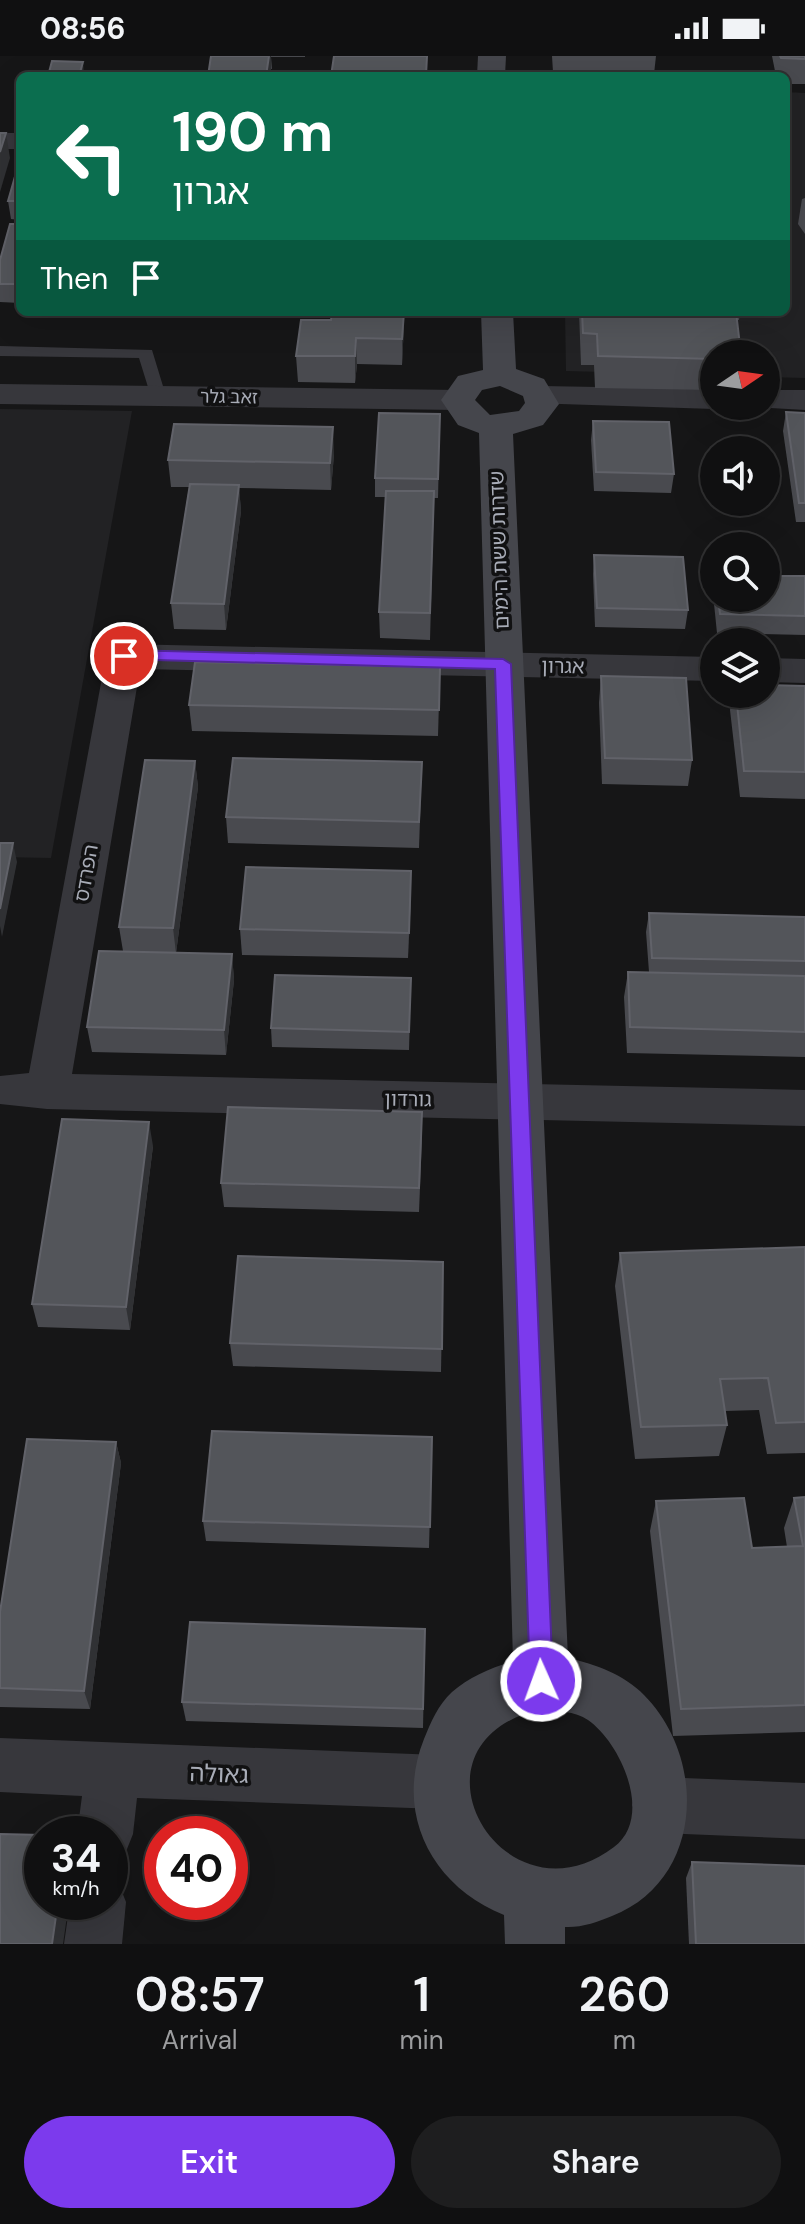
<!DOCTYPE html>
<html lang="en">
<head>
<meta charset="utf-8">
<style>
	body { margin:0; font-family:"DM Sans","Noto Sans Hebrew",sans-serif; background:#1e1e1f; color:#f1f3f6; height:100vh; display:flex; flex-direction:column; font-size:30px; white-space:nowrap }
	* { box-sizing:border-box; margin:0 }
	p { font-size:26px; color:#9c9d9f }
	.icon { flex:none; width:44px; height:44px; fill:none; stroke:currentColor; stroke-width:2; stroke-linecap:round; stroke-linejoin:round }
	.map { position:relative; height:1888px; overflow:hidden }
	.side { display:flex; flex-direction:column; background:#101011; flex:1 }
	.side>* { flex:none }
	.banner { position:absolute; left:16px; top:16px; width:774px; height:244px; border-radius:12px; box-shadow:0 8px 32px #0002,0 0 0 2px #303031; background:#0b6e4f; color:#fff; overflow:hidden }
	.needle { width:52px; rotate:77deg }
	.tools { position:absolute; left:700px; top:284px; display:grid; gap:16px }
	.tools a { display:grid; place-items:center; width:80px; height:80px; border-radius:50%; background:#101011; box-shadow:0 8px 32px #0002,0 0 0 2px #303031; font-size:40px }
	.speed { position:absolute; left:24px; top:1760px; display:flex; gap:16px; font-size:40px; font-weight:700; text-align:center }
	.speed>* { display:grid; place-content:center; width:104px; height:104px; border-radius:50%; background:#101011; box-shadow:0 8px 32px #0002,0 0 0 2px #303031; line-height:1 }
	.speed small { font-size:20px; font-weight:400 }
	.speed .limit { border:12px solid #d22; background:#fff; color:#111 }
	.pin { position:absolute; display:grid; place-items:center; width:68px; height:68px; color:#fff; margin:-34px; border:4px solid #fff; border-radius:50%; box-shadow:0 2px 8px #0007 }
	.me { position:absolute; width:88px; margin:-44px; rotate:358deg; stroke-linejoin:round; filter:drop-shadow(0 0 6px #0008) }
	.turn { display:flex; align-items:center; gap:28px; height:168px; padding:0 24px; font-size:36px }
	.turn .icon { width:104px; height:104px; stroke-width:2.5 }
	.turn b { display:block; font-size:56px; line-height:68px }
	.then { display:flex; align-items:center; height:76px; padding:0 24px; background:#0003; gap:16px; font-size:30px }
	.eta { display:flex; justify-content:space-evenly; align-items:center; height:136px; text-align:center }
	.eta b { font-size:48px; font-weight:600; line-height:56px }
	.action { display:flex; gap:16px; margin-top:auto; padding:16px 24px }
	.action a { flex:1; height:92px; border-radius:48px; background:#7c3aed; color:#fff; font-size:32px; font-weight:600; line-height:92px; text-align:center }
	.action a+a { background:#1e1e1f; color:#f1f3f6 }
	.status { display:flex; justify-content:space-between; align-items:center; height:56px; padding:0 40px; background:#101011; direction:ltr }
	.status svg { height:22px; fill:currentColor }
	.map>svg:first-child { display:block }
	.built { fill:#222224 }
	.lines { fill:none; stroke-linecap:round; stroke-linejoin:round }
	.lane { fill:#37373c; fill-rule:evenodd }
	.street { fill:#37373c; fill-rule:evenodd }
	.secondary { fill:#45464c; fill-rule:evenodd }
	.wall { fill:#494a4f }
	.shaded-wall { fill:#303134 }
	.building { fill:#53555a; stroke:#616269; stroke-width:2 }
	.route { fill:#7c3aed; stroke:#51269a; stroke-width:2 }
	.labels { text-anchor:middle; stroke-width:7; stroke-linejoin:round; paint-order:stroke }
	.far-street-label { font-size:18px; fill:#a8acb7; stroke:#111112 }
	.street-label { font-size:20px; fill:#a8acb7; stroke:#111112 }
	.near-street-label { font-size:24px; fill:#a8acb7; stroke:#111112 }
</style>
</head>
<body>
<div class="status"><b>08:56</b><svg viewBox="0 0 49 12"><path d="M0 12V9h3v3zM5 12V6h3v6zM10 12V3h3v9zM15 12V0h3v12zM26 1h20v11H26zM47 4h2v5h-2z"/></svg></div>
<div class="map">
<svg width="805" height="1888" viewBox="0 0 805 1888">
	<rect width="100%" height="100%" fill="#161617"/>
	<g class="built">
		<path d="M786 36 805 37V322L766 321V298H714V319L566 315 565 256H786Z"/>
		<path d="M0 353 132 355 51 802 0 801Z"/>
	</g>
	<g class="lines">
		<path class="lane" d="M0 290 152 294 166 340 164 344H152L139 302 0 300Z"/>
		<g class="street">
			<rect x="0" y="77" width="20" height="16"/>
			<path d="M0 328 458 334 469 337 474 344 469 351 458 354 0 348Z"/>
			<path d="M541 330 714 333V350H725L714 353 530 347 525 340 530 333Z"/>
			<path d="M766 334H805V354L755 351 766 350Z"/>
			<path d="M124 588 714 601V625L140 613 72 1018 805 1034V1070L47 1053 0 1048V1020L29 1017 106 600 111 591Z"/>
			<path d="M766 602 805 603V627L766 626Z"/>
			<path d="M0 1682 438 1699 457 1707 465 1726 457 1745 438 1753 137 1742 133 1778 125 1798 110 1804V1778H77L82 1740 0 1736Z"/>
			<path d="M660 1721 805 1727V1783L660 1777 640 1769 632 1749 640 1729Z"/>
			<path d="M110 1823 118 1826 126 1846 122 1888H64L70 1846H110Z"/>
		</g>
		<g class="secondary">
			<path d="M478 0H506L505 20H477Z"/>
			<path d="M481 256H513L516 313 544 323 559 348 543 369 513 378 568 1602C595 1608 625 1619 644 1639 708 1704 703 1824 612 1860 598 1866 580 1872 565 1871V1888H505L504 1859C432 1830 394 1758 424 1683 431 1666 438 1649 452 1636 469 1621 491 1612 513 1605L479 377 458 369 441 344 458 320 483 314ZM500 330 523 340 525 347 519 355 490 359 475 344 482 334ZM541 1653C556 1655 575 1655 588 1664 621 1687 654 1761 614 1791 503 1875 394 1688 541 1653Z"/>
		</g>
	</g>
	<g class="wall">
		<path d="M211 0H305V1H271L272 13Z"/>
		<path d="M552 0H656L654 18 553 16Z"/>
		<path d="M772 0H805V28H786V20H776Z"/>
		<path d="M20 103V164L11 163 8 145Z"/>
		<path d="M805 142V178L798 168 802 143Z"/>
		<path d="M20 168V247L0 246V204Z"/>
		<path d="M579 256H740L739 264H737L714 298V334L595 332 594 309H581Z"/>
		<path d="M404 268 402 309 357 308 355 327 298 326 296 300Z"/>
		<path d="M786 356 805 357V466H796L783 375Z"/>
		<path d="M440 358 438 442H434L430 584 380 582 379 556 386 441H375V422Z"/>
		<path d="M593 365 674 418 671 437 594 435 591 384Z"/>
		<path d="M334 398 331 434 239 432 241 455 226 574 174 573 171 547 189 431H171L168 404Z"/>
		<path d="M594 499 688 554 685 573 595 571 593 518Z"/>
		<path d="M805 520V579L717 577 713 538 714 533V542H766Z"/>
		<path d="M440 611 438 680 192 675 189 649Z"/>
		<path d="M601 620 692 704 688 730 602 728 599 647Z"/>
		<path d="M805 630V743L740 741 730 654 733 638H766Z"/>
		<path d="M195 705 198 731 176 897 232 898 234 924 226 999 92 996 87 971 123 895 119 871Z"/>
		<path d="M422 706 419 792 228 787 226 761Z"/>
		<path d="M411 841 408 902 242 899 240 873Z"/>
		<path d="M649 857 805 861V1001L627 997 624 941 628 916H649L646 876Z"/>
		<path d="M411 922 409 994 272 991 271 972Z"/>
		<path d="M422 1081 419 1156 224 1151 221 1127Z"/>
		<path d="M153 1090 130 1274 38 1271 32 1248Z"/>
		<path d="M805 1191V1397L767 1398 759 1354 725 1355 727 1369 719 1400 635 1403 615 1230 620 1197Z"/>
		<path d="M443 1206 441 1316 233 1310 230 1287Z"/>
		<path d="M432 1381 429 1492 206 1485 203 1465Z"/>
		<path d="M116 1386 121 1407 90 1653 0 1651V1556Z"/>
		<path d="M805 1441V1676L673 1680 650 1475 656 1445 752 1492 787 1491 784 1472 794 1442Z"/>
		<path d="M425 1573 423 1672 186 1665 182 1646Z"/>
		<path d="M692 1806 805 1888H689L686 1822Z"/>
	</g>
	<g class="shaded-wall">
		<path d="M269 0H271V20H266Z"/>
		<path d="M83 6 84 20H79Z"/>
		<path d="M6 77 10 102 0 136V96Z"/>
		<path d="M404 256V268L402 309V283Z"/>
		<path d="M356 282 357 308 355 327V300Z"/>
		<path d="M333 371 334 398 331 434 330 407Z"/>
		<path d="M239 429 241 455 226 574 224 548Z"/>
		<path d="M195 705 198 731 176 897 173 872Z"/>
		<path d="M13 787 17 806 2 881 0 870V853Z"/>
		<path d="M411 815V841L408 902 409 877Z"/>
		<path d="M232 898 234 924 226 999 224 974Z"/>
		<path d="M149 1066 153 1090 130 1274 126 1251Z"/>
		<path d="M116 1386 121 1407 90 1653 84 1635Z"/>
		<path d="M58 1846H69L63 1888H52Z"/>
	</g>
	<g class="building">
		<path d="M211 0H269L266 20H208Z"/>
		<path d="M334 0H427L426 20H331Z"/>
		<path d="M780 0H805V3L781 2Z"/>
		<path d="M52 5 83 6 79 20H48Z"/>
		<path d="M0 77H6L0 96Z"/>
		<path d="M20 103V145H8Z"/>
		<path d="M10 168H20V228H0V204Z"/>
		<path d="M332 256H404L402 283 356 282 355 300H296L301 264H331Z"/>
		<path d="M582 256H736L741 298H714V303L598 300 597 278 583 277Z"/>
		<path d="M786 356 805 357V447H799Z"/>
		<path d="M379 357 440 358 438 423 375 422Z"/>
		<path d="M593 365 669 366 674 418 596 416Z"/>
		<path d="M174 368 333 371 330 407 168 404Z"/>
		<path d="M190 428 239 429 224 548 171 547Z"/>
		<path d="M386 435H434L430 557 379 556Z"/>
		<path d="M594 499 683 501 688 554 597 552Z"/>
		<path d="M766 520H805V560L720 558 718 542H766Z"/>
		<path d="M195 606 440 611 439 654 189 649Z"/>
		<path d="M601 620 686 622 692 704 605 702Z"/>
		<path d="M766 629 805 630V716L744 715 736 638H766Z"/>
		<path d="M233 702 422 706 419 766 226 761Z"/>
		<path d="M145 704 195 705 173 872 119 871Z"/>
		<path d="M0 787H13L0 853Z"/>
		<path d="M246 811 411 815 409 877 240 873Z"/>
		<path d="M649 857 805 861V905L652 902Z"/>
		<path d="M99 895 232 898 224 974 87 971Z"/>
		<path d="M628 916 805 920V976L630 971Z"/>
		<path d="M275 919 411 922 409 976 271 972Z"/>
		<path d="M228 1051 422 1056 419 1132 221 1127Z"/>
		<path d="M62 1063 149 1066 126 1251 32 1248Z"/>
		<path d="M805 1191V1366L776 1367 768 1322 720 1323 727 1369 641 1371 620 1197Z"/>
		<path d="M238 1200 443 1206 442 1293 230 1287Z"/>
		<path d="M212 1375 432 1381 430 1471 203 1465Z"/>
		<path d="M27 1383 116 1386 84 1635 0 1632V1556Z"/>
		<path d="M805 1441V1649L681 1653 656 1445 744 1442 752 1492 803 1490 794 1442Z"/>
		<path d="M190 1566 425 1573 423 1653 182 1646Z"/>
		<path d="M0 1778 42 1779V1846H58L52 1888H0Z"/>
		<path d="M692 1806 805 1810V1888H696Z"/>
	</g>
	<path class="route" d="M124 594 503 603 511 608 553 1625 550 1633 541 1636 533 1633 530 1625 495 613 118 603V596Z"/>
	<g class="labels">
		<g class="far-street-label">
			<text transform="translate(229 341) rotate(1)" y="6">זאב גלר</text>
		</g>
		<g class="street-label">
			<text transform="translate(499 494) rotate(-92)" y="7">שדרות ששת הימים</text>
			<text transform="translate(563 610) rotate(1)" y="7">אגרון</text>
			<text transform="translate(86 817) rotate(-80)" y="7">הפרדס</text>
			<text transform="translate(408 1043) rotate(1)" y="7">גורדון</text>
		</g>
		<g class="near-street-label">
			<text transform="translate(219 1718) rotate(2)" y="8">גאולה</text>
		</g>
	</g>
</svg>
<div class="tools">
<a><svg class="needle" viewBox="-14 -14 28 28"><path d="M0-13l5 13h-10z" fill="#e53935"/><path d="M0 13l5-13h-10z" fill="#9c9d9f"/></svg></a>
<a><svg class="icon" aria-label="sound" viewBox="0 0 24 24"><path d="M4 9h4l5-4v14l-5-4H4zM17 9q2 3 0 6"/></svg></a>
<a><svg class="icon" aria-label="search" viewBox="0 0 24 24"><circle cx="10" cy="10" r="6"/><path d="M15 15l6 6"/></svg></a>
<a><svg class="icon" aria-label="layers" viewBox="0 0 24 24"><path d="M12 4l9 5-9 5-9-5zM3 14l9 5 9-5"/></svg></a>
</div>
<div class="speed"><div>34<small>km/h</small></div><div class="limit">40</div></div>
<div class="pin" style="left:124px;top:600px;background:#d93025"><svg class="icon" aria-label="arrive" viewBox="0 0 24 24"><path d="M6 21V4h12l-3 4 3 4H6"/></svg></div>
<svg class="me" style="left:541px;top:1625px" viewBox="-20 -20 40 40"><circle r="17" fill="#7c3aed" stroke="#fff" stroke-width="3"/><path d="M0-11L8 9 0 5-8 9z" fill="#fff"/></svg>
<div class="banner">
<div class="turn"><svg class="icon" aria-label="left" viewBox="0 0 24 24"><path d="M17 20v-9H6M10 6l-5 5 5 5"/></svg><div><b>190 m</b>אגרון</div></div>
<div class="then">Then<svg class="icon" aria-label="arrive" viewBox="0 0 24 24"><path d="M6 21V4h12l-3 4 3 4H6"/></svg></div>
</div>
</div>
<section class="side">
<div class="eta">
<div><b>08:57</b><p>Arrival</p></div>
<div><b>1</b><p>min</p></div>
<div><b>260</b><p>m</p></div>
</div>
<div class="action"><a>Exit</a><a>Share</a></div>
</section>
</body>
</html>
